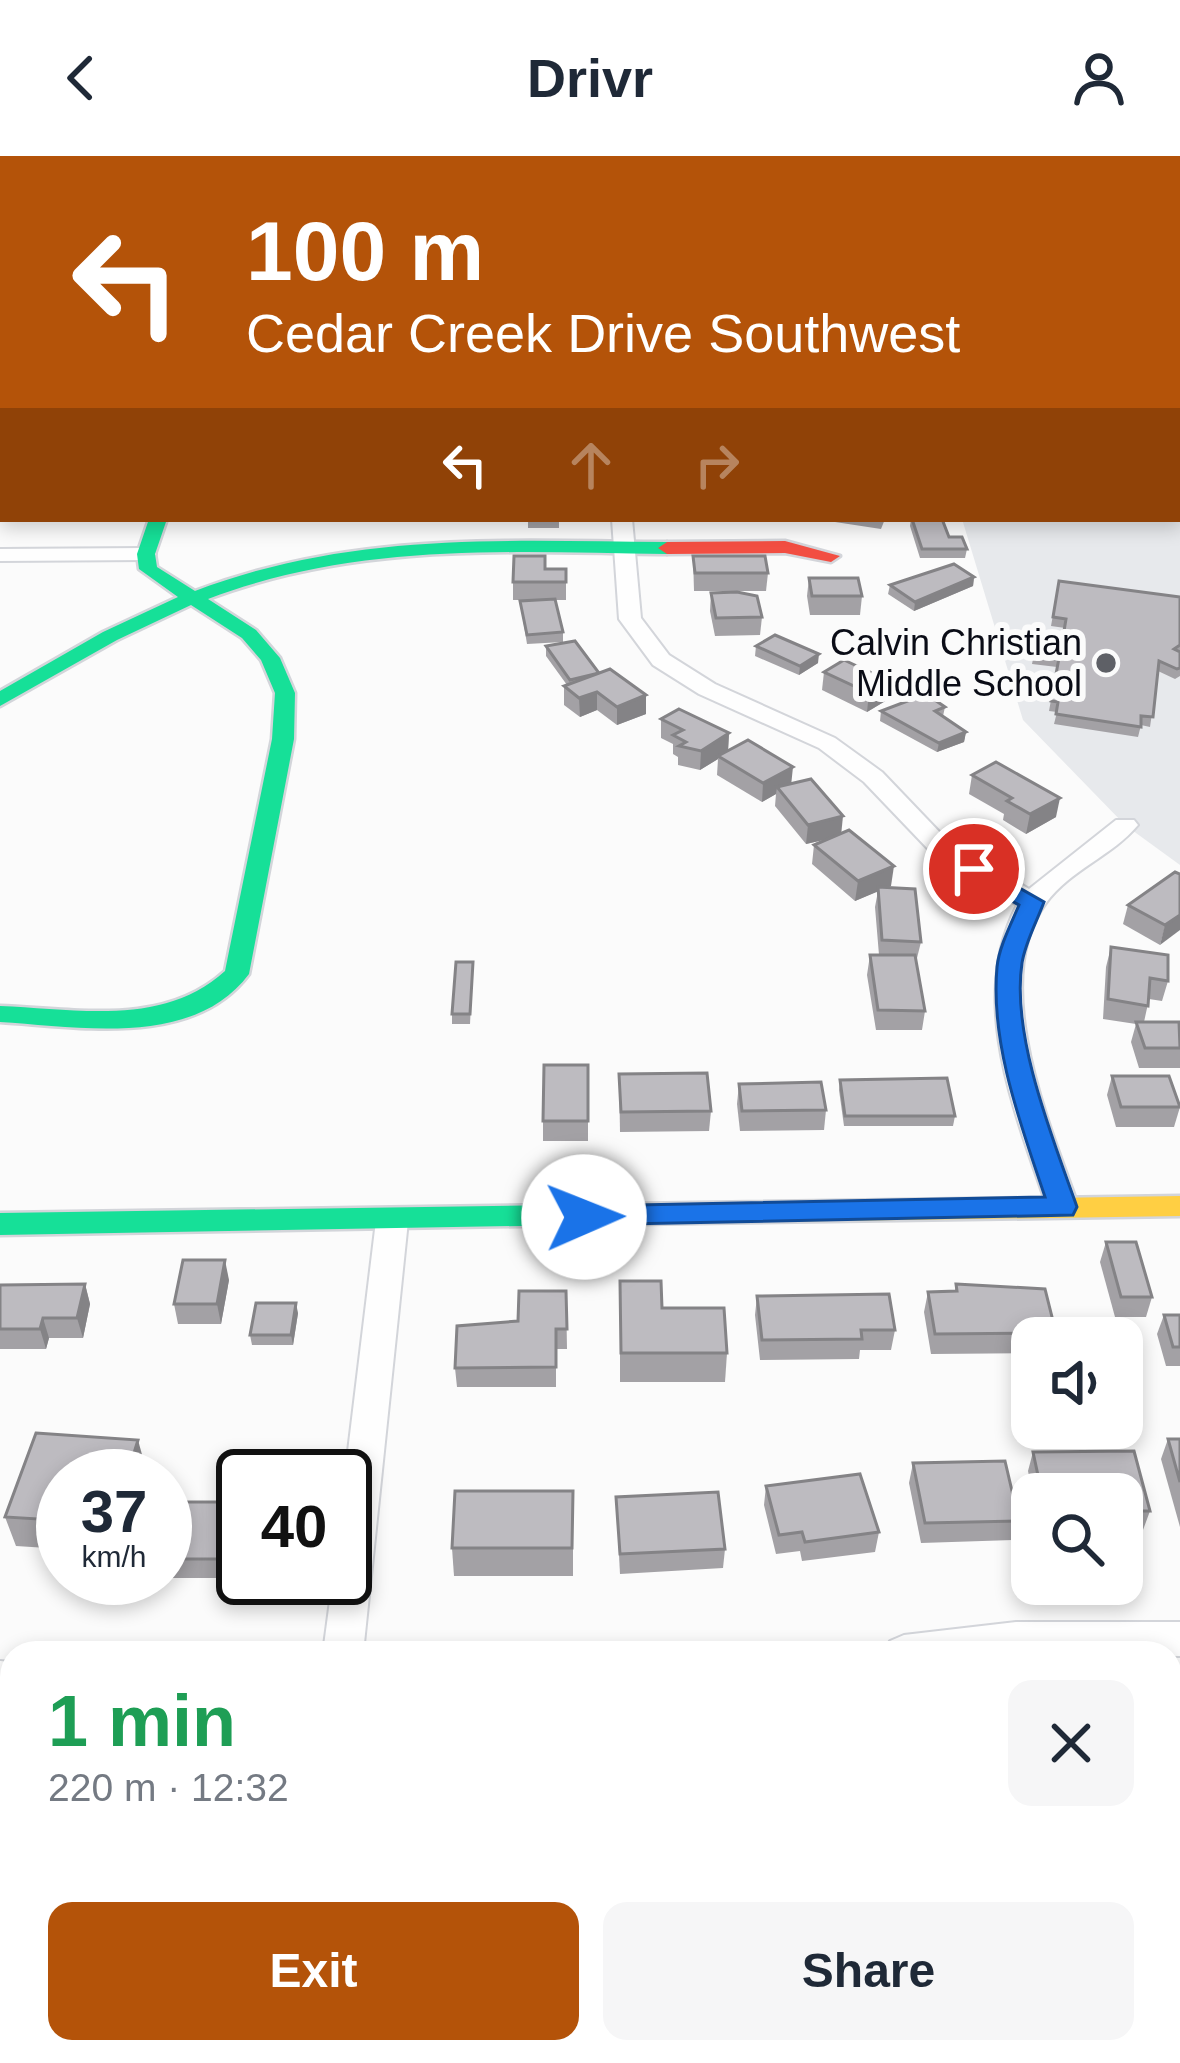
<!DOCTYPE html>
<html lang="en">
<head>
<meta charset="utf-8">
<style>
	body { margin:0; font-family:Arial,sans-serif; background:#f6f6f7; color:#1f2937; height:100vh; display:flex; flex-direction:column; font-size:45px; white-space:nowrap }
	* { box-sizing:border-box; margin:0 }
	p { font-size:39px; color:#747a83 }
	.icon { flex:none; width:66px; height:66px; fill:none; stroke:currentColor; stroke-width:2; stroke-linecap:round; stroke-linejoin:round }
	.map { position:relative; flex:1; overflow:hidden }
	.drawer { position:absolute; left:0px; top:1485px; width:1182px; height:423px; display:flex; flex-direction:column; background:#fff; border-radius:36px 36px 0 0; box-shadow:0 6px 18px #0003 }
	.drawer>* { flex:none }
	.top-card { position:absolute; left:0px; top:0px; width:1182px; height:366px; box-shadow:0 6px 18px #0003; background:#b45309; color:#fff; overflow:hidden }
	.fabs { position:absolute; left:1011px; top:1161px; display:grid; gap:24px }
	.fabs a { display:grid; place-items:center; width:132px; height:132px; border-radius:24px; background:#fff; box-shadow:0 6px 18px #0003; font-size:60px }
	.speed { position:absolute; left:36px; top:1293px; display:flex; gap:24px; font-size:60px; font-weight:700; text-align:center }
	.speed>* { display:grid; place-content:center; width:156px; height:156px; border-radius:50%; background:#fff; box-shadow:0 6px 18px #0003; line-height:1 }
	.speed small { font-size:30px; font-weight:400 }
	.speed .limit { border:6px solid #111; border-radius:18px; background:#fff; color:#111 }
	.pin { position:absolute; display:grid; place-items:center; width:102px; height:102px; color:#fff; margin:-51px; border:6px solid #fff; border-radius:50%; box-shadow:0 3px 12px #0007 }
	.me { position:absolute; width:132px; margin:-66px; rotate:89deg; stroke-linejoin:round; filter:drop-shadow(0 0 9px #0008) }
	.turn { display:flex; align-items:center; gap:42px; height:252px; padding:0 48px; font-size:54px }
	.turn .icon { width:156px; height:156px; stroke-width:2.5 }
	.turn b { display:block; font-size:84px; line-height:102px }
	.lanes { display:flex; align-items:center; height:114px; padding:0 48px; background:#0003; justify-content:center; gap:60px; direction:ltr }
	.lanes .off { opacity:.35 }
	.round { display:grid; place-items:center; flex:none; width:126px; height:126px; border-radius:24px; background:#f6f6f7 }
	.overview { display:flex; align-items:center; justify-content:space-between; height:204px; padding:0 48px }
	h1 { font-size:72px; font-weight:700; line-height:90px; color:#1e9e55 }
	.cta { display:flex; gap:24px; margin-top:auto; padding:24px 48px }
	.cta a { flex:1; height:138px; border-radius:24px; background:#b45309; color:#fff; font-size:48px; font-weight:700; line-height:138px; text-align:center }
	.cta a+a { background:#f6f6f7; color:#1f2937 }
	header { display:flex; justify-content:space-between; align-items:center; height:156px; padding:0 48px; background:#fff; font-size:54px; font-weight:700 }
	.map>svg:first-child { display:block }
	.built { fill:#e7e9ec }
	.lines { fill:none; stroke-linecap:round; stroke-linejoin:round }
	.river { fill:#91cbd6; fill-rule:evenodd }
	.street-casing { stroke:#d3d5da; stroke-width:4 }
	.fast-casing { stroke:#d3d5da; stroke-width:5 }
	.slow-casing { stroke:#d3d5da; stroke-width:5 }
	.jam-casing { stroke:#d3d5da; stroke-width:5 }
	.street { fill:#fefefe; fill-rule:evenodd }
	.fast { fill:#16e098; fill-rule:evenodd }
	.slow { fill:#ffcf43; fill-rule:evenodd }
	.jam { fill:#f24e42; fill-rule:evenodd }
	.wall { fill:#a3a1a5 }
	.shaded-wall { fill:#848386 }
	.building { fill:#bdbbc0; stroke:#848386; stroke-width:3 }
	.route { fill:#1a73e8; stroke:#114b97; stroke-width:3 }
	.poi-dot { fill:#5e6066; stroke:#fbfbfb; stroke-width:4.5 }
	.labels { text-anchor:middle; stroke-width:12; stroke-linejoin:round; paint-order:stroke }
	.far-poi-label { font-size:36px; fill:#0a0c16; stroke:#fbfbfb; text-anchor:end }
</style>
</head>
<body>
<header><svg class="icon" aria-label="back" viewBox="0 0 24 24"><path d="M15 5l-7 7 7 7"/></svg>Drivr<svg class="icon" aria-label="person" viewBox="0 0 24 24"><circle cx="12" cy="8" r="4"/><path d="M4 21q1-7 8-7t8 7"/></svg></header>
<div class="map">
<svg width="1180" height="1907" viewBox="0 0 1180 1907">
	<rect width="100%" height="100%" fill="#fbfbfb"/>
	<path class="built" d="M1180 107V709L1125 669 1023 564 962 363H1179Z"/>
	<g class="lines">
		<g class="river">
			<path d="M570 0H601L603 3H572Z"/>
			<path d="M1087 0H1123L1085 3Z"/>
		</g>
		<defs>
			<g id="street">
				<rect x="1179" y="56" width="1" height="10"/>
				<rect x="0" y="294" width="3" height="12"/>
				<path d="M612 363H632L641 462 669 499 715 528 835 582 882 616 948 685 1029 733 1116 664H1134L1138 669C1112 700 1070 714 1046 747 988 825 1050 970 1079 1051L1074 1059H1052L1047 1051C1015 956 967 844 1017 749L930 695 864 626 819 592 699 538 653 509 619 463Z"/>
				<path d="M0 393 146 392 156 398 146 404 0 405Z"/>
				<path d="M392 1053 403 1057 408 1065 363 1497H323L333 1422H345V1320L376 1065 381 1057Z"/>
				<path d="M1016 1466H1180V1500L884 1497 890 1485 904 1479Z"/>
				<path d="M0 1505 12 1506V1542L0 1541Z"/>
				<path d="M686 1896H732L733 1907H687Z"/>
			</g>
			<g id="fast">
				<path d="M149 363H167L155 398 157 411 195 435C353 375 502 385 667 386L676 392 667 398C510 396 358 386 208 443L256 474 280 502 295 537 294 583 249 818C194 892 80 871 0 866V850C77 853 164 871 225 815L272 583 275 537 261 504 242 482 191 449 117 484 0 550V535L103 476 178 441 139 413 137 398Z"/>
				<path d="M632 1048 642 1051 646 1058 642 1065 632 1068 0 1079V1057Z"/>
			</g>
			<path id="slow" d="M1180 1040V1060L632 1068 622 1065 618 1058 622 1051 632 1048Z"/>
			<path id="jam" d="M785 385 840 400 831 406 785 397 667 398 658 392 667 386Z"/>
		</defs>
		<use href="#street" class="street-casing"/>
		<use href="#fast" class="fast-casing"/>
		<use href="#slow" class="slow-casing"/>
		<use href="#jam" class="jam-casing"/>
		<use href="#street" class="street"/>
		<use href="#fast" class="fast"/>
		<use href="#slow" class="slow"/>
		<use href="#jam" class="jam"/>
	</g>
	<g class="wall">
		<rect x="528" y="363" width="31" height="9"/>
		<path d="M835 363H885L881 373 835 366Z"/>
		<path d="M911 363 949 381 967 393 965 402H920L910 370Z"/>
		<path d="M693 400 768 417 766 435H694Z"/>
		<path d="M545 413H566V444H555L563 476V486L527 488 520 445 538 444H513V426Z"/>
		<path d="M974 421 973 430 914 455 888 438 890 429Z"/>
		<path d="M809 422 862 440 860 459H810L807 440Z"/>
		<path d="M1059 425 1180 441V520L1175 523 1158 515 1150 571 1141 569 1138 581 1054 568 1057 556 1049 555 1057 511 1032 508 1038 478 1063 481 1065 472 1051 470Z"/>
		<path d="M711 437 762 461 760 479 715 480 710 455Z"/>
		<path d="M546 490 646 539V558L617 569 597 554 580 561 564 549V530L567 529 546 500Z"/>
		<path d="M756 490 818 507 799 519 755 500Z"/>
		<path d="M824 516 889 525 887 544 867 556 822 534Z"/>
		<path d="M945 551 943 560 966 576 964 586 937 596 880 565 881 555Z"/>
		<path d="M661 563 729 577 728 594 791 628 891 730 886 732 921 786 916 806 925 855 922 874H876L867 819 870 799H879L875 751 878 735 855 745 812 708 814 689 827 683 806 688 775 650 776 638 762 646 717 619 718 603 700 614 678 609V601L673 598V588L661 582Z"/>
		<path d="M972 619 1056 661 1026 678 1003 664 1004 658 969 638Z"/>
		<path d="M1180 718 1160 789 1123 768 1128 749Z"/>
		<path d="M1111 791 1168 825 1162 845 1149 843 1144 866 1180 869V912H1139L1131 886 1136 868 1103 863 1106 811Z"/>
		<path d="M473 806 470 868H452V858Z"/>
		<path d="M588 909V985H543V965Z"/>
		<path d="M619 918 711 955 709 975 620 976Z"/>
		<path d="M1112 920 1180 951 1174 971H1116L1107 939Z"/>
		<path d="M840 924 955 960 953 970H844L839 934Z"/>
		<path d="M739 928 826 954 824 974 740 975 737 948Z"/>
		<path d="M1106 1086 1152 1141 1146 1161H1115L1100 1106Z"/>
		<path d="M229 1124 221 1168H178L174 1148Z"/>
		<path d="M620 1125 662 1152 727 1197 725 1226H620Z"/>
		<path d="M85 1128 90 1148 83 1182H49L46 1193H0V1129Z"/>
		<path d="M956 1128 1056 1177 1055 1182H1032V1197L931 1198 924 1156 928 1136 955 1135Z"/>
		<path d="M566 1135 567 1193H556V1231H457L455 1212 518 1165Z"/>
		<path d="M757 1140 895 1174 891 1194H860L859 1203 760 1204 755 1159Z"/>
		<path d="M298 1157 293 1189H252L250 1179Z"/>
		<path d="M1164 1159H1180V1210H1166L1157 1178Z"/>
		<path d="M36 1277 146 1313 63 1320V1393L16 1390 5 1361Z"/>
		<path d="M1168 1283H1180V1371L1161 1303Z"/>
		<path d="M1134 1295 1150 1355 1143 1374H1122V1338H1033L1028 1315 1033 1296Z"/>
		<path d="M913 1307 1019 1365 1013 1384 921 1387 909 1327Z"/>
		<path d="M766 1330 879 1376 875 1396 802 1405 800 1395 776 1398 764 1349Z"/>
		<path d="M573 1335V1420H454L452 1392Z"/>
		<path d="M616 1341 725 1393 723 1412 620 1418Z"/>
		<path d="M243 1346V1422H259H173L168 1403Z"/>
		<path d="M1170 1614 1180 1649V1670L1170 1688Z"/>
		<path d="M1170 1742 1175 1764H1180V1855H1170Z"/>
		<path d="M12 1801V1875L0 1853Z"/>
		<path d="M22 1896H118L116 1907H28Z"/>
		<path d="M495 1896H563V1907H496Z"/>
		<path d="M1161 1896H1170L1180 1907H1160L1158 1900Z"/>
	</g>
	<g class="shaded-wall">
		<path d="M974 421 973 430 914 455 915 446Z"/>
		<path d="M819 498 818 507 799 519 800 510Z"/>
		<path d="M889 525 887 544 867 556 869 537Z"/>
		<path d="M597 536V554L580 561 579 542Z"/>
		<path d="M646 539V558L617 569V551Z"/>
		<path d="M966 576 964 586 937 596 939 587Z"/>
		<path d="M729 577 728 596 718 600V603L700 614 701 595Z"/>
		<path d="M793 611 791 630 777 631 776 638 762 646 763 627Z"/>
		<path d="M1060 642 1056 661 1026 678 1030 658Z"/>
		<path d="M843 660 841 680 806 688 808 669Z"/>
		<path d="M894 710 891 730 855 745 858 725Z"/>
		<path d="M1180 759V774L1160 789 1165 769Z"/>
		<path d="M225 1104 229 1124 221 1168 217 1148Z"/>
		<path d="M85 1128 90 1148 83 1182 77 1162Z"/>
		<path d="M296 1147 298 1157 293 1189 291 1179Z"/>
		<path d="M43 1162 49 1182 46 1193 40 1173Z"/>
		<path d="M138 1284 146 1313 144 1320H127Z"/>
		<path d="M63 1335V1391L54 1364Z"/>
		<path d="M110 1896H118L116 1907H115Z"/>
	</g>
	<g class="building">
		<path d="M912 363H942L949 381H962L967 393H922Z"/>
		<path d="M514 400H545V413H566V426H513Z"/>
		<path d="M693 400H765L768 417H695Z"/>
		<path d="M954 408 974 421 915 446 890 429Z"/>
		<path d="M809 422H858L862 440H812Z"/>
		<path d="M1059 425 1180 441V489L1174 493 1180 496V512L1177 513 1159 505 1153 561 1141 560V571L1056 558 1058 546 1051 545 1059 502 1034 498 1038 478 1063 481 1066 463 1053 461Z"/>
		<path d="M737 436 757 440 762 461 716 462 711 437Z"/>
		<path d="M555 443 563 476 527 479 520 445Z"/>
		<path d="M775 479 819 498 800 510 756 490Z"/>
		<path d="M575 485 599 517 570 524 546 490Z"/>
		<path d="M844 504 889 525 869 537 824 516Z"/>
		<path d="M610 513 646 539 617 551 597 536 579 542 564 530Z"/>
		<path d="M926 538 945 551 935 555 966 576 939 587 881 555Z"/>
		<path d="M679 553 729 577 701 595 679 590 686 586 673 579 683 574 661 563Z"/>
		<path d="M748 584 793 611 763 627 718 600Z"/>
		<path d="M996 606 1060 642 1030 658 1007 645 1012 642 972 619Z"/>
		<path d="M811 623 843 660 808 669 777 631Z"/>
		<path d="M849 674 894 710 858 725 814 689Z"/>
		<path d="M1175 716 1180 718V759L1165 769 1128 749Z"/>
		<path d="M878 731 915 733 921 786 882 784Z"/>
		<path d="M1111 791 1168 799V825L1150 822 1148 850 1108 843Z"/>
		<path d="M870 799H915L925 855 878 854Z"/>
		<path d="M456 806H473L470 858H452Z"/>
		<path d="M1136 866H1179L1180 892H1145Z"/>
		<path d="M544 909H588V965H543Z"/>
		<path d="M707 917 711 955 621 956 619 918Z"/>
		<path d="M1112 920H1169L1180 951H1121Z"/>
		<path d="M947 922 955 960H845L840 924Z"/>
		<path d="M821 926 826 954 742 955 739 928Z"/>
		<path d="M1106 1086H1136L1152 1141H1121Z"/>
		<path d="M183 1104H225L217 1148H174Z"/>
		<path d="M620 1125H661L662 1152H724L727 1197H621Z"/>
		<path d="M85 1128 77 1162H43L40 1173H0V1129Z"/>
		<path d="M956 1128 1045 1133 1056 1177 935 1178 928 1136 957 1135Z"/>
		<path d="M519 1135H566L567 1173H556V1211L455 1212 457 1170 518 1165Z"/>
		<path d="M889 1138 895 1174H861L862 1183 762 1184 757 1140Z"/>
		<path d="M256 1147H296L291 1179H250Z"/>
		<path d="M1164 1159H1180V1191H1173Z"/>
		<path d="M36 1277 138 1284 127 1320H63V1335L54 1364 5 1361Z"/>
		<path d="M1168 1283H1180V1326Z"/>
		<path d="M1134 1295 1150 1355H1122V1338H1042L1033 1296Z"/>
		<path d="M1005 1305 1019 1365 925 1367 913 1307Z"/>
		<path d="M860 1318 879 1376 805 1386 802 1376 779 1379 766 1330Z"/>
		<path d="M455 1335H573L572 1392H452Z"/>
		<path d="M718 1336 725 1393 620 1398 616 1341Z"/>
		<path d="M179 1346H243V1403H168Z"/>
		<path d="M1170 1614 1180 1649V1663H1170Z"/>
		<path d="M1170 1742 1175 1764H1180V1832H1170Z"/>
		<path d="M12 1801V1853H0Z"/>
		<path d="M1170 1884H1180V1907H1172Z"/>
	</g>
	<path class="route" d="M974 706 1044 746C1037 765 1025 787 1022 807 1011 880 1053 983 1077 1051L1073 1059 573 1069 569 1061 573 1054 584 1050 1045 1041C1021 969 990 888 997 811 999 791 1011 768 1019 749L965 718V708Z"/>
	<circle class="poi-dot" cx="1106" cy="507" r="12"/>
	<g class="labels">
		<g class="far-poi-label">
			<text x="1082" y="499">Calvin Christian<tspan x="1082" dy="41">Middle School</tspan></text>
		</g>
	</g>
</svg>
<div class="fabs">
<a><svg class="icon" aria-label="sound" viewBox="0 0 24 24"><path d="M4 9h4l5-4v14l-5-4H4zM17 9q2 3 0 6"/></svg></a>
<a><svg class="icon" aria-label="search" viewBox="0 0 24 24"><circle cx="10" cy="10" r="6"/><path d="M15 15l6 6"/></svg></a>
</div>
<div class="speed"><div>37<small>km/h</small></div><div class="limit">40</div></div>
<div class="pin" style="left:974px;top:713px;background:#d93025"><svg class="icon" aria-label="arrive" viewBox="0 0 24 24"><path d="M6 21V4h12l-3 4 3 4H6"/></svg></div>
<svg class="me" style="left:584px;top:1061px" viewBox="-20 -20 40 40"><circle r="19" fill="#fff"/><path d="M0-13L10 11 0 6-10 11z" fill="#1a73e8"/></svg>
<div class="top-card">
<div class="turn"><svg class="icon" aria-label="left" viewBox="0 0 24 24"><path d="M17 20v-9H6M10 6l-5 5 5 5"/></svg><div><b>100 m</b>Cedar Creek Drive Southwest</div></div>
<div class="lanes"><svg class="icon" aria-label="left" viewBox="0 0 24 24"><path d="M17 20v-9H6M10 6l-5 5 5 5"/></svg><svg class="icon off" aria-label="ahead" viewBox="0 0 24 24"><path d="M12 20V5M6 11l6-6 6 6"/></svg><svg class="icon off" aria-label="right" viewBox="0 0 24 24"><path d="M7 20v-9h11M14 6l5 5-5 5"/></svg></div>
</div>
<section class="drawer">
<div class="overview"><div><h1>1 min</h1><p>220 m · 12:32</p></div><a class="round"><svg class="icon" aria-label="close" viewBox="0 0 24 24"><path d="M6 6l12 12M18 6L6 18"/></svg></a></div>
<div class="cta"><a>Exit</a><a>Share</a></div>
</section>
</div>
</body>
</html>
